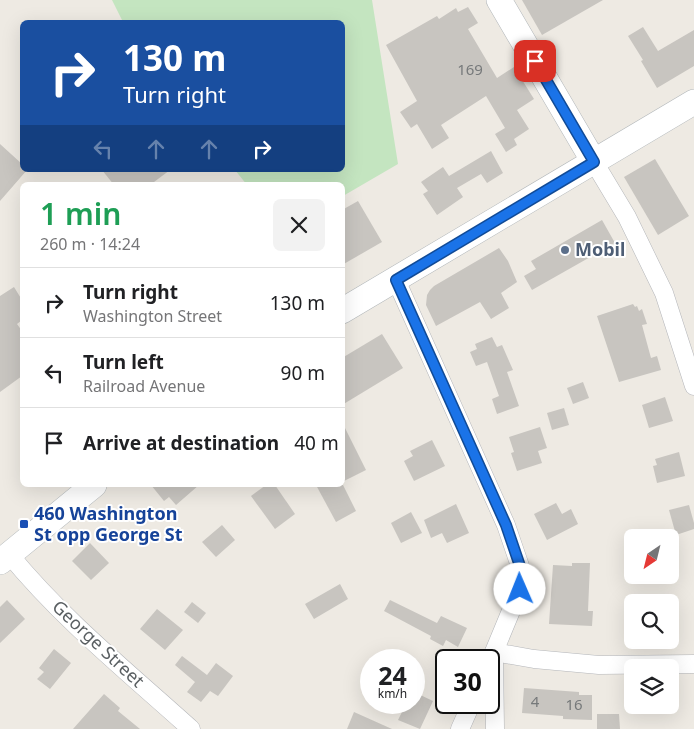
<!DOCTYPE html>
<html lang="en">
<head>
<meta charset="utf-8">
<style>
	body { margin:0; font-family:"Noto Sans",sans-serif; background:#f2f2f2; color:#202124; height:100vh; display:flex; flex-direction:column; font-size:19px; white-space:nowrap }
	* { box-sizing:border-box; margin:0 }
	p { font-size:16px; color:#757577 }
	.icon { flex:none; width:28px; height:28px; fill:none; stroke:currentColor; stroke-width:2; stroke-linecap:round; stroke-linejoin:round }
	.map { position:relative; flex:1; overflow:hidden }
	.drawer { position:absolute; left:20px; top:182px; width:325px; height:305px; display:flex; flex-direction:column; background:#fff; border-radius:8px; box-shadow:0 5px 20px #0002 }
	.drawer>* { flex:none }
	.guide { position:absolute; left:20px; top:20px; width:325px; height:152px; border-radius:8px; box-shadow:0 5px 20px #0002; background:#1a4fa0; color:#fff; overflow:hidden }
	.needle { width:32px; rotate:215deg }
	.fabs { position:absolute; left:624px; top:529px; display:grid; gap:10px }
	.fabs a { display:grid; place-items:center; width:55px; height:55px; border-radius:8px; background:#fff; box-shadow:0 5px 20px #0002; font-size:25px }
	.speed { position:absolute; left:360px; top:649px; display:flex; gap:10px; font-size:25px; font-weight:700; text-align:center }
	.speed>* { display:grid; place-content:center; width:65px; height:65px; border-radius:50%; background:#fff; box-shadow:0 5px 20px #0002; line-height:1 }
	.speed small { font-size:12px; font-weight:400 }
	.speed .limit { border:2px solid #111; border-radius:8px; background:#fff; color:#111 }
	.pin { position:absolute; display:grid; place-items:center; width:42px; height:42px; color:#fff; margin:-21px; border-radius:10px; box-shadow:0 2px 8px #0006 }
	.me { position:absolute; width:55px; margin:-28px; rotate:359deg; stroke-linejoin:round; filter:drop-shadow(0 0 4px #0008) }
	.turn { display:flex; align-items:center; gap:18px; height:105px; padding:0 20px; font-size:22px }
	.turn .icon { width:65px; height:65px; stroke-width:2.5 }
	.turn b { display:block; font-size:35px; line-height:42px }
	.lanes { display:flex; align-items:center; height:48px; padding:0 20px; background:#0003; justify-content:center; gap:25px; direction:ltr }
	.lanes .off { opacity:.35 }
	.round { display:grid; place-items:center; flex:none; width:52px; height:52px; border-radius:8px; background:#f2f2f2 }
	.overview { display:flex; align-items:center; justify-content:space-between; height:85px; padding:0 20px }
	h1 { font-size:30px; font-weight:600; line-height:38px; color:#1e9e55 }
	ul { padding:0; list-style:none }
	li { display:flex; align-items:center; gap:15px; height:70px; padding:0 20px; border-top:1px solid #e0e0e0 }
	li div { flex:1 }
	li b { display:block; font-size:19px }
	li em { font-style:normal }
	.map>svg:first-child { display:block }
	.green { fill:#c4e5c0 }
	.building { fill:#c8c5c0 }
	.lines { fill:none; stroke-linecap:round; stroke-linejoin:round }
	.street-casing { stroke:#b4b6ba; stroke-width:19 }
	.secondary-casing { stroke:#b2b7ba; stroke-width:26 }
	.street { stroke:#fff; stroke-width:18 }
	.secondary { stroke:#fff; stroke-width:25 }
	.route-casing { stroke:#114b97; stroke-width:12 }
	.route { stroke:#1a73e8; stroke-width:9 }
	.service-dot { fill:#5c6f8a; stroke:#fff; stroke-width:2 }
	.transit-dot { fill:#1a4fb4; stroke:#fff; stroke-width:2 }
	.labels { text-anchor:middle; stroke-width:4; stroke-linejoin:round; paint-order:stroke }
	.number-label { font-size:15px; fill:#76797a }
	.service-label { font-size:18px; font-weight:bold; fill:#4e5e75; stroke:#fff; text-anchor:start }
	.transit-label { font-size:18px; font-weight:bold; fill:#164399; stroke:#fff; text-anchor:start }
	.street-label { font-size:18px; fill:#5b6063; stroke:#fff }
</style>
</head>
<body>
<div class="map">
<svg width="694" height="729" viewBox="0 0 694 729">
	<rect width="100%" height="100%" fill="#eeeae3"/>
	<path class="green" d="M112 0H372L398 164 343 196 342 185H247L235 170H342V22H123Z"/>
	<g class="building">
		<path d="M522 0H603L542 35Z"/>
		<path d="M468 7 478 23 468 29 497 78 514 67 534 99 517 110 529 129 514 139 517 145 506 152 495 134 505 128 486 96 441 125 449 138 432 149 417 124 411 128 400 112 417 101 386 45 437 16 439 19 456 8 458 12Z"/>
		<path d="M643 27 658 51 694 30V66L657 88 641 61 643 60 628 36Z"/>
		<path d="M0 144 22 164V170H27L0 201Z"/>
		<path d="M491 151 503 173 487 183 481 174 457 188 463 197 437 215 423 194 428 191 421 182 443 167 449 176Z"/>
		<path d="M655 159 689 216 658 235 624 177Z"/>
		<path d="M102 170H170L150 185H114Z"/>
		<path d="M358 201 382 242 342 265V210Z"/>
		<path d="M602 220 615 243 532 290 524 276 536 269 531 261Z"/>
		<path d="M499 248 508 261 517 282 501 293 509 308 491 319 480 302 436 326 426 305 427 295 430 290 434 286Z"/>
		<path d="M14 287 22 300V320L17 324 22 331V376L0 392V296Z"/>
		<path d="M633 304 635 307 637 306 639 311 642 309 647 324 642 325 651 358 657 356 661 370 619 382 597 316Z"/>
		<path d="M382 334 403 368 342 405V358Z"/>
		<path d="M492 337 497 347 502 345 513 370 507 372 519 406 497 414 492 399 499 396 487 362 476 366 470 352 477 349 475 344Z"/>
		<path d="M583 382 589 398 573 404 567 388Z"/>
		<path d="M665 397 673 421 649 428 642 405Z"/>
		<path d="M564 408 569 425 552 430 547 413Z"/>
		<path d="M342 422 366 470 342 482Z"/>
		<path d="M540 427 547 448 538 451 542 463 517 471 511 453 514 452 509 437Z"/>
		<path d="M432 440 445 466 414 481 404 461 413 456 410 451Z"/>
		<path d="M679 452 685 476 657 483 653 466 657 465 655 459Z"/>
		<path d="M151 485H199L176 505 169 497 164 501Z"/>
		<path d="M266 485H275L295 514 275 529 251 496Z"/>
		<path d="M316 485H343L356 511 336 522Z"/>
		<path d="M556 503 562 514 571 509 578 524 547 540 534 514Z"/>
		<path d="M456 504 469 533 447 543 442 533 431 538 424 520Z"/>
		<path d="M689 505 694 523V529L676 535 669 510Z"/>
		<path d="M411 512 422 533 401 543 391 523Z"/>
		<path d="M222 525 235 540 216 557 202 542Z"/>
		<path d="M90 543 109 563 91 580 72 561Z"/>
		<path d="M572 563H590L588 611H593L592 626 549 624 553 565 572 566Z"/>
		<path d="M340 584 348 599 314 619 305 604Z"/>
		<path d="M7 600 25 619 0 643V607Z"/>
		<path d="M390 600 437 623 441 616 467 628 458 647 446 640 443 646 430 639 431 636 384 611Z"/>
		<path d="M192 602 206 613 198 623 184 612Z"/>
		<path d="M157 609 183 630 165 650 140 629Z"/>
		<path d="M54 649 71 663 50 689 37 679 44 672 39 668Z"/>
		<path d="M182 656 207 675 216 663 233 676 218 696 210 691 201 702 187 692 195 682 175 665Z"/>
		<path d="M524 688 579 692V695H592V720L563 719V716L522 713Z"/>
		<path d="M414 692 433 701 420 729 398 720 407 702H414Z"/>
		<path d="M104 694 120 708 118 711 140 729H73Z"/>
		<path d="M354 712 392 729H347Z"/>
		<path d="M597 714H619L620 729H597Z"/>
	</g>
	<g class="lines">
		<defs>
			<g id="street">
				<path d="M594 162 627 217 664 293 694 386"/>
				<path d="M396 280 506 525 522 572 520 589 489 664"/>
				<path d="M9 554C62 619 129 673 191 729"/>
				<path d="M460 729 472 702"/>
				<path d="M495 729 494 652 534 659 599 665 694 664"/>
			</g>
			<g id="secondary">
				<path d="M499 0 594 162"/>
				<path d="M342 311 694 102"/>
				<path d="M0 562 94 485"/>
			</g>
		</defs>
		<use href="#street" class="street-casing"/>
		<use href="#secondary" class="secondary-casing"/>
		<use href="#street" class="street"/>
		<use href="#secondary" class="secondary"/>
	</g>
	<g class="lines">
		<defs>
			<path id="route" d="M520 589 522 572 506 525 396 280 594 162 535 61"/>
		</defs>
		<use href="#route" class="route-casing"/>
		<use href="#route" class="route"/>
	</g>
	<circle class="service-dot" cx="565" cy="250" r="5"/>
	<rect class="transit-dot" x="19" y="519" width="10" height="10" rx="2.5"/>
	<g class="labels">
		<g class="number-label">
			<text x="470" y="75">169</text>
			<text x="535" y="707">4</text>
			<text x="574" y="710">16</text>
		</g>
		<g class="service-label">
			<text x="575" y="256">Mobil</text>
		</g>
		<g class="transit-label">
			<text x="34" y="520">460 Washington<tspan x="34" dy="21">St opp George St</tspan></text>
		</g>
		<g class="street-label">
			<text transform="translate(98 644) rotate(43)" y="6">George Street</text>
		</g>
	</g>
</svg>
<div class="fabs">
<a><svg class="needle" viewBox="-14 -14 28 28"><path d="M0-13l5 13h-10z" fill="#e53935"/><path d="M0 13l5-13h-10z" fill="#757577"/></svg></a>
<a><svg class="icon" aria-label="search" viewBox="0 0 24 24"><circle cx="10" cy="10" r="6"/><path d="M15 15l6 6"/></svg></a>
<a><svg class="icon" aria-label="layers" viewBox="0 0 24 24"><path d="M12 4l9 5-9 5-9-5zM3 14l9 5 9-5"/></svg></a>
</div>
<div class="speed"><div>24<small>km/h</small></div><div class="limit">30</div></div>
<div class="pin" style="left:535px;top:61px;background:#d93025"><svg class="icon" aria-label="arrive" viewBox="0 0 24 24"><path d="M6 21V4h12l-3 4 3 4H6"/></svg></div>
<svg class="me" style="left:520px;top:589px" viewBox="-20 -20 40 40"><circle r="19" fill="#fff"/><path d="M0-13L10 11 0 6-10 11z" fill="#1a73e8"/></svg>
<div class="guide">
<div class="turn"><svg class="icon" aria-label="right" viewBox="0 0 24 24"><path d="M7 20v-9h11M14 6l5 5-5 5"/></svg><div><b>130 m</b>Turn right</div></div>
<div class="lanes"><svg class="icon off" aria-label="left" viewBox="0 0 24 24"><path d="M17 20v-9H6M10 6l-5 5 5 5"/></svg><svg class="icon off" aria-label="ahead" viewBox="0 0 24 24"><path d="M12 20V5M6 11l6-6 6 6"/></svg><svg class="icon off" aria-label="ahead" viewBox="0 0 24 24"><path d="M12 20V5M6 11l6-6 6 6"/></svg><svg class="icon" aria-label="right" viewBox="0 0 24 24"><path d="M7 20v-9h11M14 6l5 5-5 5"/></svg></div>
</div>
<section class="drawer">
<div class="overview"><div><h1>1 min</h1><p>260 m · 14:24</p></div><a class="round"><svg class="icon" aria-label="close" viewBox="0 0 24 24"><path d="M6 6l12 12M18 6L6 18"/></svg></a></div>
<ul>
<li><svg class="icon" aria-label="right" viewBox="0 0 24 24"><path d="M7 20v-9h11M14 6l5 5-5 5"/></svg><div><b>Turn right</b><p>Washington Street</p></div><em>130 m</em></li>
<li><svg class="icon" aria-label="left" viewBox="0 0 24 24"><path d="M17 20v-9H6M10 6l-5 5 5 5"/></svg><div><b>Turn left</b><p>Railroad Avenue</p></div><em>90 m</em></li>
<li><svg class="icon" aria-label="arrive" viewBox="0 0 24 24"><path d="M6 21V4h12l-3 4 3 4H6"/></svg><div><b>Arrive at destination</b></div><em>40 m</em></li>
</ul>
</section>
</div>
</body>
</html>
